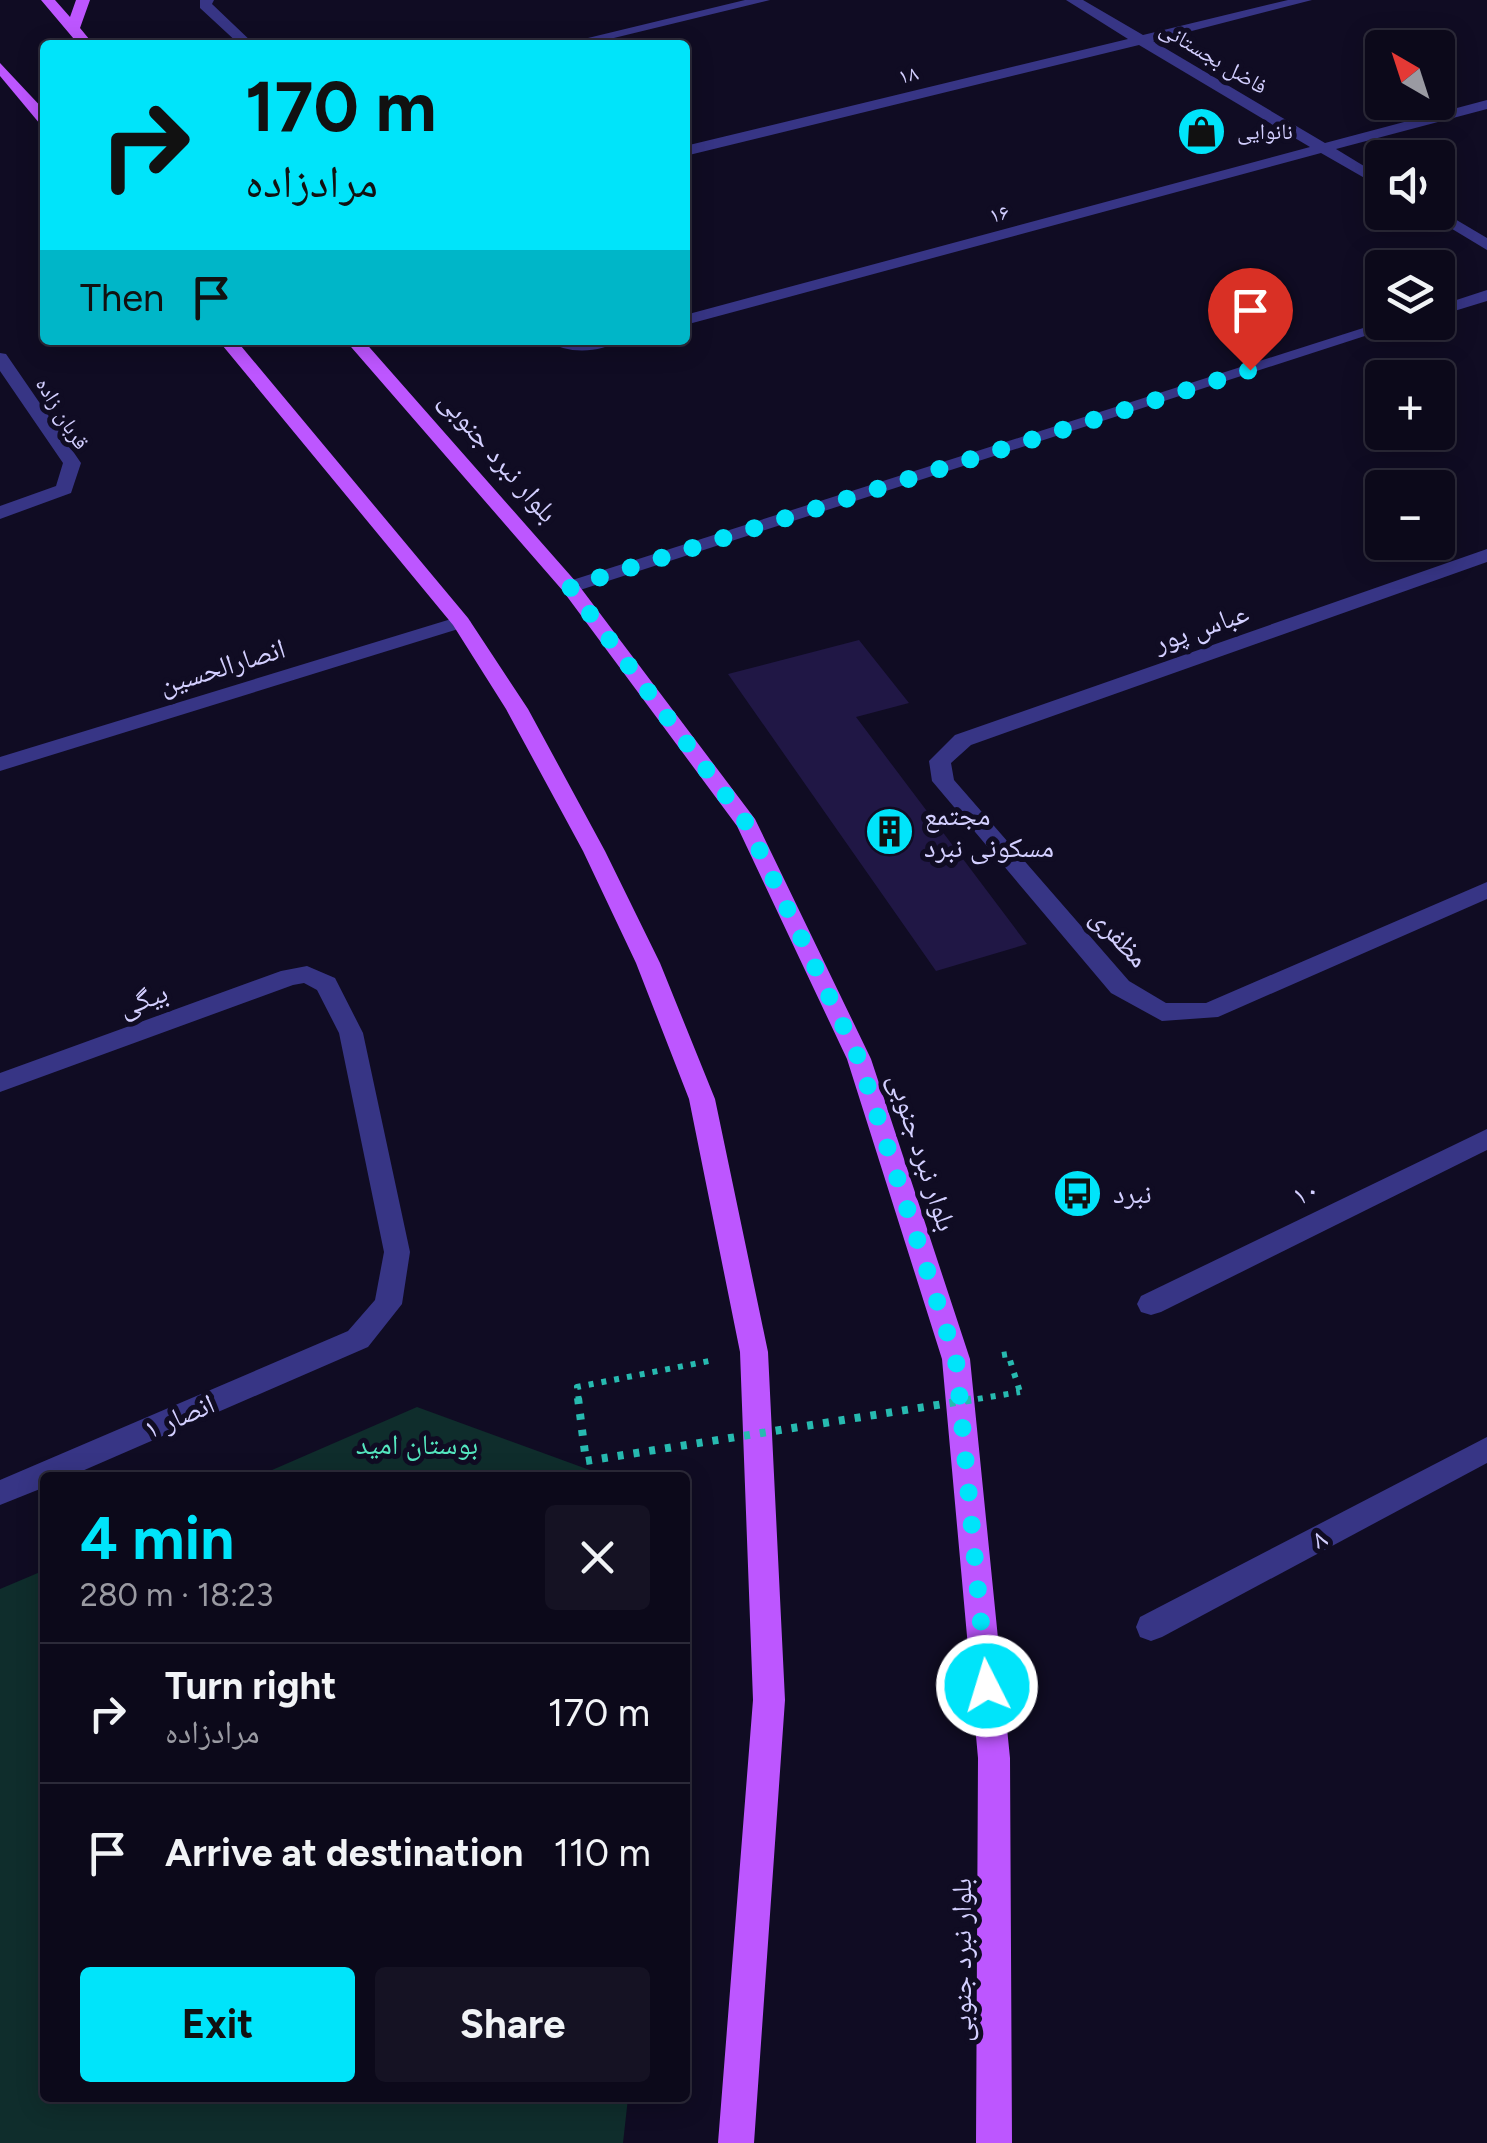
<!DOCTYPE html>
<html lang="en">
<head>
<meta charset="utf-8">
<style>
	body { margin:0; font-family:Figtree,"Noto Naskh Arabic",sans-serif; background:#151223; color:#f1f3f6; height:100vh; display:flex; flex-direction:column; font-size:38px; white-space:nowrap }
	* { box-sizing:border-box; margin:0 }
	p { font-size:32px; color:#9a9aa2 }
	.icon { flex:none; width:55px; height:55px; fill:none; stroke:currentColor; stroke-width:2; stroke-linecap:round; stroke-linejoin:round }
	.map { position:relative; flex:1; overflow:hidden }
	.panel { position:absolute; left:40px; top:1472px; width:650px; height:630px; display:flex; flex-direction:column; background:#0c091a; border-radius:10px; box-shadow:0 5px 25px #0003,0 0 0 2px #2c2a39 }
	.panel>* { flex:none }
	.guide { position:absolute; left:40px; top:40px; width:650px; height:305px; border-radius:10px; box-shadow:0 5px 25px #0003,0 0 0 2px #2c2a39; background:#00e4fa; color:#111; overflow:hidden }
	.needle { width:65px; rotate:321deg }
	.tools { position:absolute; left:1365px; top:30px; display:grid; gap:20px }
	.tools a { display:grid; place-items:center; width:90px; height:90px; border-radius:10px; background:#0c091a; box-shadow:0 5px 25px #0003,0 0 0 2px #2c2a39; font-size:50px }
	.pin { position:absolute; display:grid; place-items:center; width:85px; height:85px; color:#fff; margin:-102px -42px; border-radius:50% 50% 50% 0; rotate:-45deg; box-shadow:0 0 10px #0007 }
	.pin .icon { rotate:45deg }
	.me { position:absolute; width:110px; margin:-55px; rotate:355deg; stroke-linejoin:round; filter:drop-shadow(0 0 8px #0008) }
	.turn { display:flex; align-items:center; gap:35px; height:210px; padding:0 40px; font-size:45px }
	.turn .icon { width:130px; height:130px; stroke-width:2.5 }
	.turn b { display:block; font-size:70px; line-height:85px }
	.then { display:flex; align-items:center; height:95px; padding:0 40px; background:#0003; gap:20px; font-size:38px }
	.round { display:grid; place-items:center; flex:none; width:105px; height:105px; border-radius:10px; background:#151223 }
	.summary { display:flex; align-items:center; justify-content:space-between; height:170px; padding:0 40px }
	h1 { font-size:60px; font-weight:700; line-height:75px; color:#00e4fa }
	.cta { display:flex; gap:20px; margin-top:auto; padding:20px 40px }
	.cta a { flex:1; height:115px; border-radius:10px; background:#00e4fa; color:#111; font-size:40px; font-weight:700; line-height:115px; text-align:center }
	.cta a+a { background:#151223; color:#f1f3f6 }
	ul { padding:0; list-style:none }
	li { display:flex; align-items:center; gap:30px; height:140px; padding:0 40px; border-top:2px solid #2c2a39 }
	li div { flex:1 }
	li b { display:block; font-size:38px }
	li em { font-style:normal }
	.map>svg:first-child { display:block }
	.green { fill:#0f2d2c }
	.building { fill:#201745 }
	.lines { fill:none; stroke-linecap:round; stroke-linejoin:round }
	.path-far1 { stroke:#27bab0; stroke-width:6; stroke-dasharray:5 8; stroke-linecap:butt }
	.path { stroke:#27bab0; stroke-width:8; stroke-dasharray:6 10; stroke-linecap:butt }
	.street { fill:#373585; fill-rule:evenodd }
	.primary { fill:#bd56ff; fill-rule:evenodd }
	.path-bridge-far1 { stroke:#27bab0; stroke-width:6; stroke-dasharray:5 8; stroke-linecap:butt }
	.path-bridge { stroke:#27bab0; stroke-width:8; stroke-dasharray:6 10; stroke-linecap:butt }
	.route { stroke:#00e4fa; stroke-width:18; stroke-dasharray:0 32.4 }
	.labels { text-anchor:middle; stroke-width:10; stroke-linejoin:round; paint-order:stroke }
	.far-street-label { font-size:22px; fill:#d3cfff; stroke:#100c23 }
	.far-poi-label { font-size:22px; fill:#d3cfff; stroke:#100c23; text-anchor:start }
	.street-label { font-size:28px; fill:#d3cfff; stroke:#100c23 }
	.poi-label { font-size:28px; fill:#d3cfff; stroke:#100c23; text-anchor:start }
	.park-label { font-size:28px; fill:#54e6bf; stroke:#100c23 }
</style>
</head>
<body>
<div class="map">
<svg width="1487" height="2143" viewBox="0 0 1487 2143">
	<rect width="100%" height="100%" fill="#100c23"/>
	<g class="green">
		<path d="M417 1407 609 1477H256Z"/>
		<path d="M45 1570V2098H628L623 2143H0V1589Z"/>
	</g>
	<path class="building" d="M859 640 909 703 856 717 1027 944 936 971 728 674Z"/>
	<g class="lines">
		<g class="path-far1">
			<path d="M1002 1355 1008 1354 1020 1392"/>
			<path d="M579 1401 577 1387 709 1361"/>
		</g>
		<path class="path" d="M578 1398 586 1461"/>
		<g class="street">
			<path d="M200 0H214L212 4 255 45H240L200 8Z"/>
			<path d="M745 0H770L585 45H559Z"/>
			<path d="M1066 0H1083L1143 35 1288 0H1312L1153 41 1325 143 1487 100V109L1336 149 1382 177V188L1321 153 685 325V315L1310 147 1139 45 685 156V146L1128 39Z"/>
			<path d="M1438 209 1487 238V250L1424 212H1438Z"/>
			<path d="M1487 290V301L1438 316V306Z"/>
			<path d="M1382 322H1408L577 591 570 593 560 587 563 583Z"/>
			<path d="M547 340H620C601 353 566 355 547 340Z"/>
			<path d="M0 353 6 354 81 463 71 493 0 519V506L56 486 63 463 0 371Z"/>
			<path d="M1487 549V562L971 745 951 763 954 780 1129 981 1166 1003H1206L1487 882V899L1218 1017 1162 1021 1111 993 932 781 929 761 955 735Z"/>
			<path d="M461 616 471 622 468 626 0 771V757Z"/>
			<path d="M307 966 335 978 363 1033 410 1252 402 1304 368 1347 66 1478H45V1487L0 1505V1480L348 1331 375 1300 384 1252 339 1033 317 990 304 983 293 985 0 1092V1073L281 971Z"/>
			<path d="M1487 1129V1150L1161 1312 1151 1315 1141 1312 1137 1304 1141 1296Z"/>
			<path d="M1487 1437V1463L1162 1637 1151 1641 1140 1637 1136 1627 1140 1617Z"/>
		</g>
		<g class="primary">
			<path d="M41 0H55L70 17 76 0H90L80 28 94 45H79Z"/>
			<path d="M0 63 45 111V126L40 124 0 76Z"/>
			<path d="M218 340H236L468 618 528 709 605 851 660 963 715 1099 768 1352 785 1700 754 2143H718L753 1700 740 1352 689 1099 636 963 583 851 506 709 453 625Z"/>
			<path d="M345 340H363L577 583 755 819 871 1059 970 1359 1010 1758 1012 2143H976L978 1758 942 1359 847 1059 737 826 563 591Z"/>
		</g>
		<path class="path-bridge-far1" d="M965 1401 1020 1392"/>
		<path class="path-bridge" d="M586 1461 981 1398"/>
	</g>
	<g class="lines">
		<path class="route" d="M987 1686 956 1360 859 1059 747 824 570 587 1250 370"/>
	</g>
	<defs>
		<symbol id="shop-disc" viewBox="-11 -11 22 22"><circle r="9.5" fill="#00e4fa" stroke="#100c23"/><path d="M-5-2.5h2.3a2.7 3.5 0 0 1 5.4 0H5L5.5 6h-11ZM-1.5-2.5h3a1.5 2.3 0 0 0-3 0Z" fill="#111"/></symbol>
		<symbol id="building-disc" viewBox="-11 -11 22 22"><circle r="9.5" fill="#00e4fa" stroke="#100c23"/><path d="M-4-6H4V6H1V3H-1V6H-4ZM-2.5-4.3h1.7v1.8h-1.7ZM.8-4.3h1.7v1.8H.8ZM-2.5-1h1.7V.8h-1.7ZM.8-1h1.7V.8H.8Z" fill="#111"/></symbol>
		<symbol id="bus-disc" viewBox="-11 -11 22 22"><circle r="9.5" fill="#00e4fa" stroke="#100c23"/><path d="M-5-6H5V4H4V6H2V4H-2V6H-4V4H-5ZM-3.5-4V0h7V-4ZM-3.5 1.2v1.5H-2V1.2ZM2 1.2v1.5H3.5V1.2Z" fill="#111"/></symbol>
	</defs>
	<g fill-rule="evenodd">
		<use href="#shop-disc" x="1174" y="104" width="55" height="55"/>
		<use href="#building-disc" x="862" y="804" width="55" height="55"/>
		<use href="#bus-disc" x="1050" y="1166" width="55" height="55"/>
	</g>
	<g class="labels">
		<g class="far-street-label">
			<text transform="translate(1214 57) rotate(31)" y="8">فاضل بجستانی</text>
			<text transform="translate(908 74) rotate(-14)" y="8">۱۸</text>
			<text transform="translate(999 213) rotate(-15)" y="8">۱۶</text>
			<text transform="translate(63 413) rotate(58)" y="8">قربان زاده</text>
		</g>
		<g class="far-poi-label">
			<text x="1237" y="139">نانوایی</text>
		</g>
		<g class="street-label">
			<text transform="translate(499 456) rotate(49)" y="10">بلوار نبرد جنوبی</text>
			<text transform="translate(1201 627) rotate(-19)" y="10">عباس پور</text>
			<text transform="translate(222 666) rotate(-17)" y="10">انصارالحسین</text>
			<text transform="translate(1120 937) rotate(47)" y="10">مظفری</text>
			<text transform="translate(143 999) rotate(-20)" y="10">بیگی</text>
			<text transform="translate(923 1152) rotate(72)" y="10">بلوار نبرد جنوبی</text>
			<text transform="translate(1305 1192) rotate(-26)" y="10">۱۰</text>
			<text transform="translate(179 1416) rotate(-23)" y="10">انصار ۱</text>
			<text transform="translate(1319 1538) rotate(-28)" y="10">۸</text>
			<text transform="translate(961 1960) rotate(-90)" y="10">بلوار نبرد جنوبی</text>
		</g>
		<g class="poi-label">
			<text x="924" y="825">مجتمع<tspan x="924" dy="32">مسکونی نبرد</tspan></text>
			<text x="1113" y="1203">نبرد</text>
		</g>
		<g class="park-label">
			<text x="417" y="1454">بوستان امید</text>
		</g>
	</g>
</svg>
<div class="tools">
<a><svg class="needle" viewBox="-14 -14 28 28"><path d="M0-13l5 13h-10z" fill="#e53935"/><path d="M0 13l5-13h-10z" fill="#9a9aa2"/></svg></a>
<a><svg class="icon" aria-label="sound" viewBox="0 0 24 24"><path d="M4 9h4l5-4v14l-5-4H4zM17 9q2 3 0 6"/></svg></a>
<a><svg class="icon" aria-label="layers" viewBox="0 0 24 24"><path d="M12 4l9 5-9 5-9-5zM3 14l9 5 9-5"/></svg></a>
<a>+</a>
<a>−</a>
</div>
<div class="pin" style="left:1250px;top:370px;background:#d93025"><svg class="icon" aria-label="arrive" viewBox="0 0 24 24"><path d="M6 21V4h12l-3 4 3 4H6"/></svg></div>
<svg class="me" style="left:987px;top:1686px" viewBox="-20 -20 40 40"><circle r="17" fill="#00e4fa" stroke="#fff" stroke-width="3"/><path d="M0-11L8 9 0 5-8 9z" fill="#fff"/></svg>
<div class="guide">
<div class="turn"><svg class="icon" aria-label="right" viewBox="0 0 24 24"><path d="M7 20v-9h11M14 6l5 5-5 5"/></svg><div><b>170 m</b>مرادزاده</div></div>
<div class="then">Then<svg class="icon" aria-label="arrive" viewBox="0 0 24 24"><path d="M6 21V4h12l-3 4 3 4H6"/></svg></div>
</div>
<section class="panel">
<div class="summary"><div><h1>4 min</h1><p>280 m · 18:23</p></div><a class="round"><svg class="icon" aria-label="close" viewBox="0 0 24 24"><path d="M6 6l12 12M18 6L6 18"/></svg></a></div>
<ul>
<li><svg class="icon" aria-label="right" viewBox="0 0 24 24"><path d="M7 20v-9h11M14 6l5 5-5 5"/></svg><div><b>Turn right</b><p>مرادزاده</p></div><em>170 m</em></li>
<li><svg class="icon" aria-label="arrive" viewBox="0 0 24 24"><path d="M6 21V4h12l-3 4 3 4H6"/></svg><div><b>Arrive at destination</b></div><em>110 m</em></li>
</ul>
<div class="cta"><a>Exit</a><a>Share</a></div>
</section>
</div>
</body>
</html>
